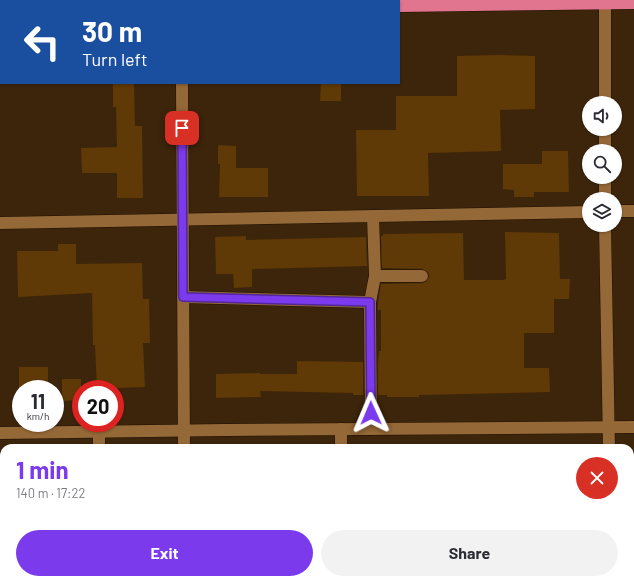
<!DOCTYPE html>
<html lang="en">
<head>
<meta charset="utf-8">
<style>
	body { margin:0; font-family:Barlow,sans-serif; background:#f2f2f3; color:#2b2b33; height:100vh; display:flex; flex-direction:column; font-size:15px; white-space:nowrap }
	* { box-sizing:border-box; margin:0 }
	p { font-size:13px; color:#7c7c81 }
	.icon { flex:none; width:22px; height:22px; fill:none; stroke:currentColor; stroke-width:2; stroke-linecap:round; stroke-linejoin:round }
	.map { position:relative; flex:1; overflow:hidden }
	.drawer { position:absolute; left:0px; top:444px; width:634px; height:140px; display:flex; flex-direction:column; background:#fff; border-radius:12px 12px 0 0; box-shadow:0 1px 3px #0004 }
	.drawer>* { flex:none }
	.guide { position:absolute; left:0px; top:0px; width:400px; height:84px; box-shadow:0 1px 3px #0004; background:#1a4fa0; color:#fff; overflow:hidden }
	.buttons { position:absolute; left:582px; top:96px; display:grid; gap:8px }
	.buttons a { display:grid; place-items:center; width:40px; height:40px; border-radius:50%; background:#fff; box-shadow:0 1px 3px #0004; font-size:20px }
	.speed { position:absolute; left:12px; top:380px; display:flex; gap:8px; font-size:20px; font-weight:700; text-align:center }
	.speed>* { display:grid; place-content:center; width:52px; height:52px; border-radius:50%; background:#fff; box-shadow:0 1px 3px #0004; line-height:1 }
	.speed small { font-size:10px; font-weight:400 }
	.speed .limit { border:6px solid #d22; background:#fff; color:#111 }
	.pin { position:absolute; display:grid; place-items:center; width:34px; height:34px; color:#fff; margin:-17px; border-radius:8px; box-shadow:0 2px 6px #0006 }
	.me { position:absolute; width:44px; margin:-22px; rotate:359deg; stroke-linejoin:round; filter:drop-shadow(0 0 3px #0008) }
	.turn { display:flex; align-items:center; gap:14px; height:84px; padding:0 16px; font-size:18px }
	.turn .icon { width:52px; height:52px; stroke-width:2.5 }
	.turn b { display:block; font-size:28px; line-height:34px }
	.round { display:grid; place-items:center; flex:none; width:42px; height:42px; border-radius:21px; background:#f2f2f3 }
	.overview { display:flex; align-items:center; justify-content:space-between; height:68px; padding:0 16px }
	h1 { font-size:24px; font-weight:700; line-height:30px; color:#7c3aed }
	.primary-button { display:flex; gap:8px; margin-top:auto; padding:8px 16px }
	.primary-button a { flex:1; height:46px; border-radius:24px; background:#7c3aed; color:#fff; font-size:16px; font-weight:700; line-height:46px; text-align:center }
	.primary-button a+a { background:#f2f2f3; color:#2b2b33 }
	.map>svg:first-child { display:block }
	.building { fill:#5f3906 }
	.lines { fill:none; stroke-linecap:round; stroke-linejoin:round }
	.minor-casing { stroke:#1e1003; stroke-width:13 }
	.highway-casing { stroke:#1e1003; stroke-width:13 }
	.minor { stroke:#956837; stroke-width:12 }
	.highway { stroke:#e1748e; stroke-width:12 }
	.route-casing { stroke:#51269a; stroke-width:10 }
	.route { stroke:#7c3aed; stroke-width:7 }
</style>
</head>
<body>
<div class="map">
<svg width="634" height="584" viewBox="0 0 634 584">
	<rect width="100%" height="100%" fill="#3d250b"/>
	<g class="building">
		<path d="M499 55 535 56V109L500 110 501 151 428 153 429 196H357L356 130H396V96H457V56Z"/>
		<path d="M113 83H134L135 126H142L143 198H117V173H82L81 148 117 147 116 107H113Z"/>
		<path d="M321 83H341V101H320Z"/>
		<path d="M218 145 236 146V168H268V197H219L220 164H218Z"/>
		<path d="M542 151H568L569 192H534V197H514V190L503 189V164H542Z"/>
		<path d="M505 232 559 233 560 279H570L569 299H554V333H524V368H549L550 392 419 395V397H387V395H378V362L379 351H381V310H378V303L381 284 422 283 426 282 429 276 428 272 422 269 382 268 381 236H383V234L463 233 464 280H503L506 279Z"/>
		<path d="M246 236V240L366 237 367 266 252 269V287L234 288 233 274H216L215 237Z"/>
		<path d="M58 244H76V264L142 263 143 299H149L150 343H143L145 387 97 389 95 345H93L92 293 18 297 17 251H58Z"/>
		<path d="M297 361 363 362V395H353V393L260 391 261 397 216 398V374L260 373V374H297Z"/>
		<rect x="19" y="367" width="29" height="22"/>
		<path d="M62 379H81V400L62 401Z"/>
	</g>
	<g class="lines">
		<defs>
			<g id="minor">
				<path d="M182 0V1"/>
				<path d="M605 0V103"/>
				<path d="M182 83 184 448"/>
				<path d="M605 129V151"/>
				<path d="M605 177V199"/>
				<path d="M615 211H634"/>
				<path d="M373 216 375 276H422"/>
				<path d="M0 223 589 212"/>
				<path d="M605 225 609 448"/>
				<path d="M183 297 370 302"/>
				<path d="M371 429 370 302 375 276"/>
				<path d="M0 433 225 430 634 427"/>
				<path d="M99 448V432"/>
				<path d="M341 448V429"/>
				<path d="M186 580V584"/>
				<path d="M392 580V584"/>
				<path d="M610 580V584"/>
				<path d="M44 584V580"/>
			</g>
			<g id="highway">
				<path d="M399 6 634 3"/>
				<path d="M0 10H1"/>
			</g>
		</defs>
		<use href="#minor" class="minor-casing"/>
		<use href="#highway" class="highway-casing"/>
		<use href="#minor" class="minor"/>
		<use href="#highway" class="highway"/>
	</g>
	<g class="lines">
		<defs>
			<path id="route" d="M182 128 183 297 370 302 371 413"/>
		</defs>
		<use href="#route" class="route-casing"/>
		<use href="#route" class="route"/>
	</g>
</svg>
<div class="buttons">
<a><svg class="icon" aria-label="sound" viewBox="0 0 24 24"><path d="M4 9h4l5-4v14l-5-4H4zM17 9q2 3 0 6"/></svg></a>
<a><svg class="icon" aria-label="search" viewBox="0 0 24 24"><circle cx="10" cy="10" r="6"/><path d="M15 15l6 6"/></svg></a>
<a><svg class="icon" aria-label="layers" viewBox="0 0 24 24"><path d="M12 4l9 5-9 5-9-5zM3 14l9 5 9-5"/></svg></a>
</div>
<div class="speed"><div>11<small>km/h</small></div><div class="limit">20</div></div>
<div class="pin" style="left:182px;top:128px;background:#d93025"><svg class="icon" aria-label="arrive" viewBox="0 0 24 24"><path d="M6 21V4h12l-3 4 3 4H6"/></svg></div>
<svg class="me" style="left:371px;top:413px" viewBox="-20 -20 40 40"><path d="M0-17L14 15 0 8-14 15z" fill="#7c3aed" stroke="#fff" stroke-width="4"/></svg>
<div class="guide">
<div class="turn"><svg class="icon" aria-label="left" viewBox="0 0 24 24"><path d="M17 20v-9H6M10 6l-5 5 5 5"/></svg><div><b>30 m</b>Turn left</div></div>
</div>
<section class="drawer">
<div class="overview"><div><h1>1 min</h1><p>140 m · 17:22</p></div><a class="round" style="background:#d93025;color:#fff"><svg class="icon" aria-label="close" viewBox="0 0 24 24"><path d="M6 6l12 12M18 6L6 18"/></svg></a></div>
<div class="primary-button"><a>Exit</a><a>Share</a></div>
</section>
</div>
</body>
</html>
